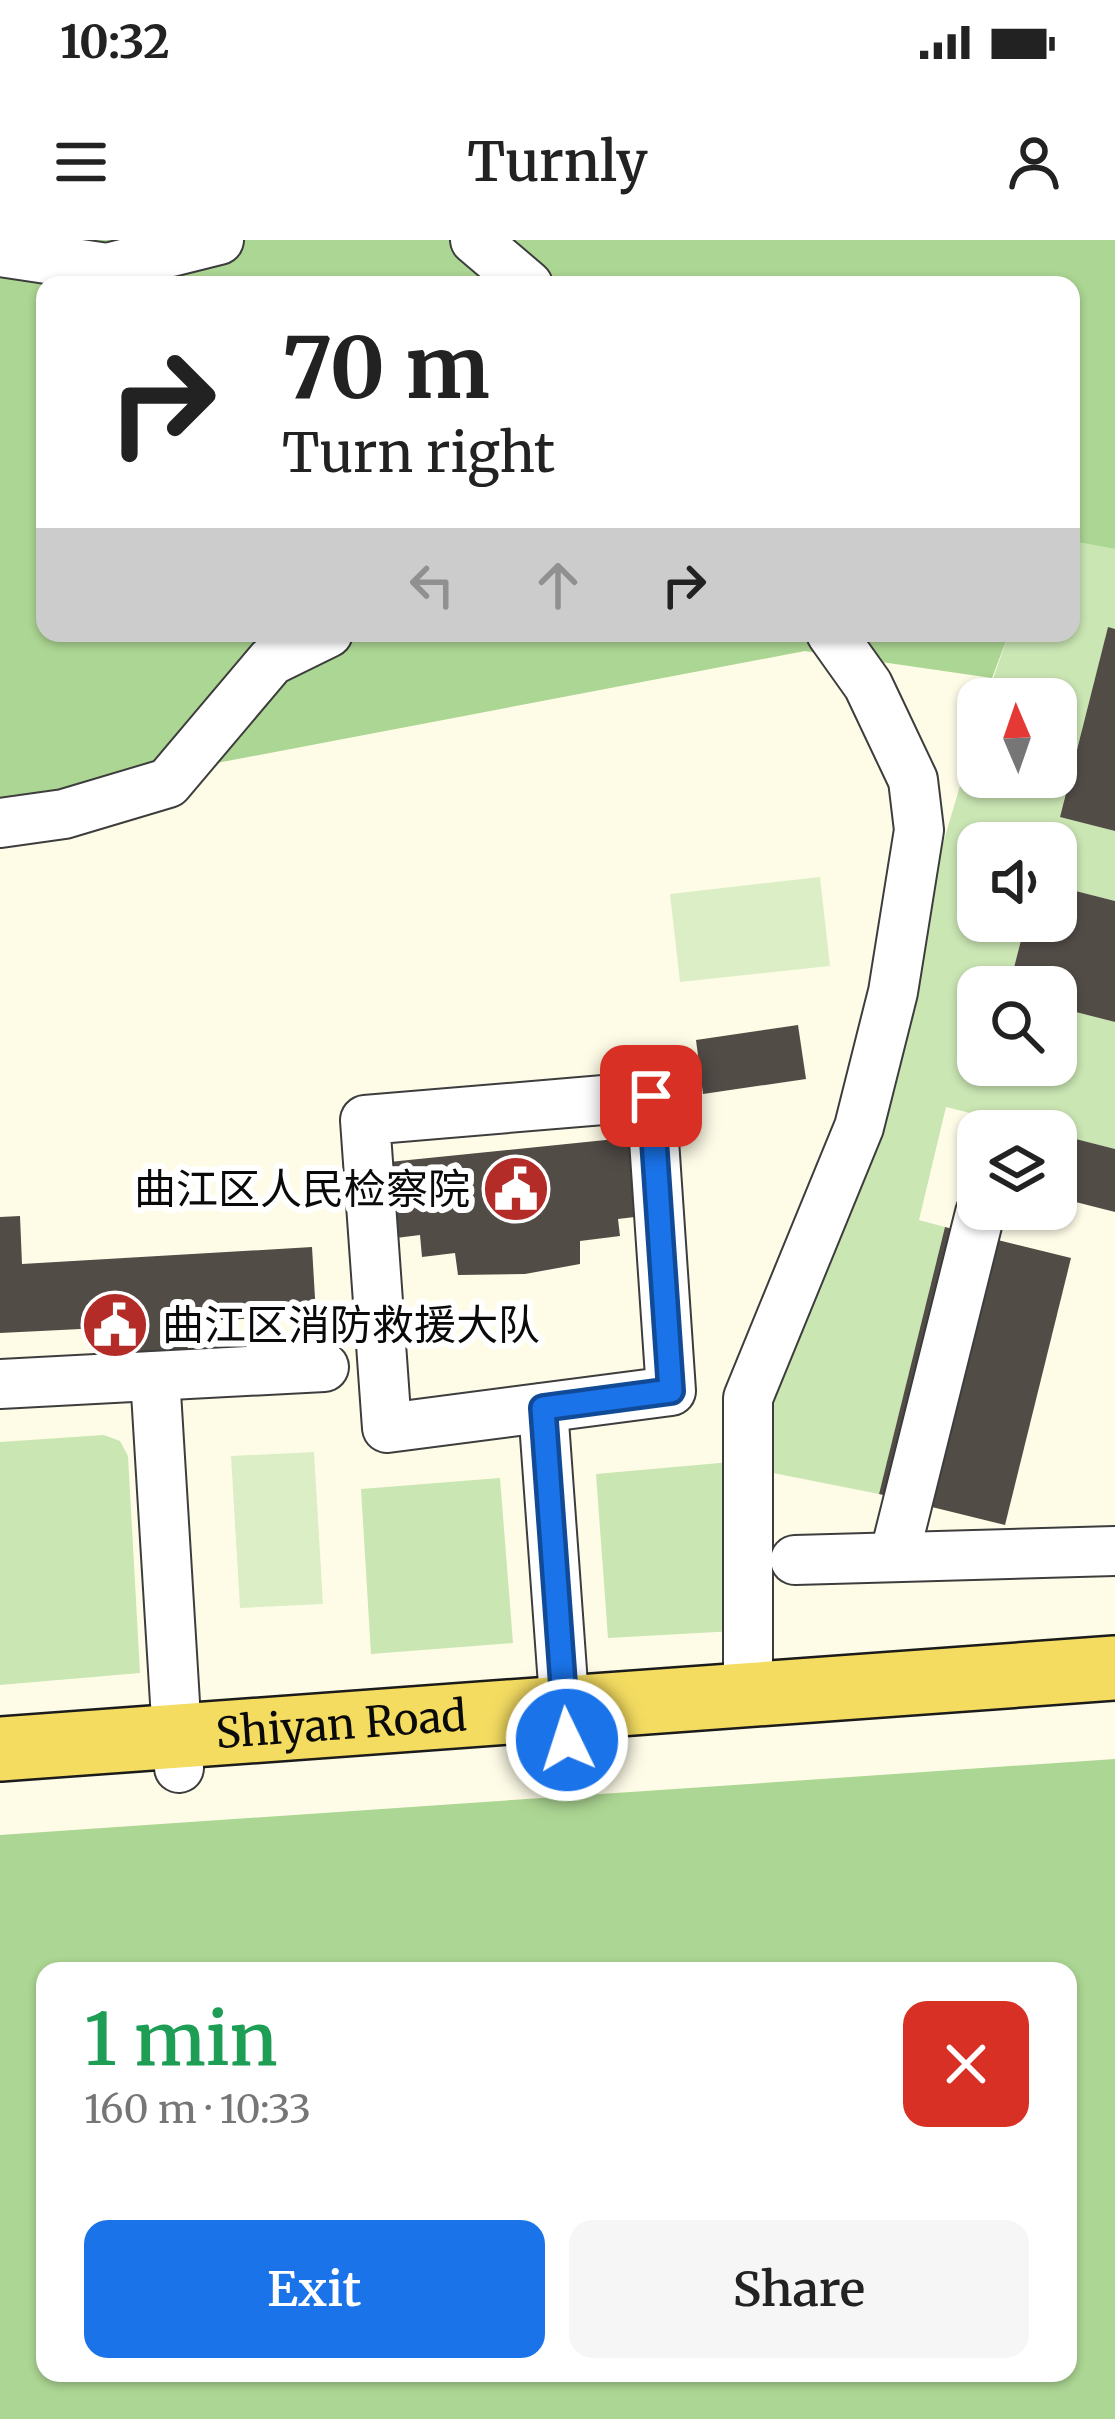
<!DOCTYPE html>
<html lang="en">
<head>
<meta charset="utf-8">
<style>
	body { margin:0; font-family:Merriweather,"Noto Sans SC",serif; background:#f6f6f6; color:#222; height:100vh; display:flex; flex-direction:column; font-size:45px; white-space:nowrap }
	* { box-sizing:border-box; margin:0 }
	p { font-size:39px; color:#767676 }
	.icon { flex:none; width:66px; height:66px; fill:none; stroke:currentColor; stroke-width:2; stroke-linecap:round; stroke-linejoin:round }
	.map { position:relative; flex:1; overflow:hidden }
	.side { position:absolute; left:36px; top:1722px; width:1041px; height:420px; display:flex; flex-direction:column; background:#fff; border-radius:24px; box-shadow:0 3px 9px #0004 }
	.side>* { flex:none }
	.hud { position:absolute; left:36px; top:36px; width:1044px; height:366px; border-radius:24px; box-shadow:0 3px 9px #0004; background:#fff; color:#222; overflow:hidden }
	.needle { width:78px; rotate:358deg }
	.tools { position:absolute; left:957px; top:438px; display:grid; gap:24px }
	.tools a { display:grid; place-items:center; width:120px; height:120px; border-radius:24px; background:#fff; box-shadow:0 3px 9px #0004; font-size:60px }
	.pin { position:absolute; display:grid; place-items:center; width:102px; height:102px; color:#fff; margin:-51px; border-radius:24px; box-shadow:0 6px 18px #0006 }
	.me { position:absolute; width:132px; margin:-66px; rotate:356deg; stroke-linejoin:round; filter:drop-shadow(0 0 9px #0008) }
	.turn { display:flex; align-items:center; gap:42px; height:252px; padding:0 48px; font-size:54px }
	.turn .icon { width:156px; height:156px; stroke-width:2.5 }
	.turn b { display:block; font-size:84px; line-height:102px }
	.lanes { display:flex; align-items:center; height:114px; padding:0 48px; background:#0003; justify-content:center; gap:60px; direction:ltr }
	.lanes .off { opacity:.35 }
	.round { display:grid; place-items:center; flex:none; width:126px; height:126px; border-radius:24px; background:#f6f6f6 }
	.summary { display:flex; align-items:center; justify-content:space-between; height:204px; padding:0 48px }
	h1 { font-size:72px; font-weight:600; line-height:90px; color:#1e9e55 }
	.cta { display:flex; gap:24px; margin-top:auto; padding:24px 48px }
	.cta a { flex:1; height:138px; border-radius:24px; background:#1a73e8; color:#fff; font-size:48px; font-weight:600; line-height:138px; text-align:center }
	.cta a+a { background:#f6f6f6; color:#222 }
	.status { display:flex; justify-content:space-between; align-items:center; height:84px; padding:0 60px; background:#fff; direction:ltr }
	.status svg { height:33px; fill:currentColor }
	header { display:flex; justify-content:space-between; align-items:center; height:156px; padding:0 48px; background:#fff; font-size:54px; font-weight:600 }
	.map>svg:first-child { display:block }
	.green { fill:#cae6b3 }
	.forest { fill:#acd693; fill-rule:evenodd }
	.pitch { fill:#dceec5 }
	.building { fill:#524c47 }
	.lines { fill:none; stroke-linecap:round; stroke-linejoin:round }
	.minor-casing { stroke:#3d3d3d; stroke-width:52 }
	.major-casing { stroke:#1b1b1b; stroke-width:68 }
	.minor { stroke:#fff; stroke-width:48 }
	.major { stroke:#f4dc61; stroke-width:63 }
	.route-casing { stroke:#114b97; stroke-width:30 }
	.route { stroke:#1a73e8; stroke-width:21 }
	.labels { text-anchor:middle; stroke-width:12; stroke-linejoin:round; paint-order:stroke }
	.poi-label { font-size:42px; fill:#0a0a0a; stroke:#fff; text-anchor:end }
	.street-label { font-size:42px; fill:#0a0a0a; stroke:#fff }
</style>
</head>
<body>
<div class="status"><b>10:32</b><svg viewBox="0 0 49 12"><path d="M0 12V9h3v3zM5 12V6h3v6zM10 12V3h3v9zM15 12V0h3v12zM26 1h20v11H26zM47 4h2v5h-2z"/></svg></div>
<header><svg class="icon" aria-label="menu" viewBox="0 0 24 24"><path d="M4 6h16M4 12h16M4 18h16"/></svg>Turnly<svg class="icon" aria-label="person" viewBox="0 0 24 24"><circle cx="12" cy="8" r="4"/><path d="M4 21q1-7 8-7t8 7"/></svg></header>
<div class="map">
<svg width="1115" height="2179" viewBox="0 0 1115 2179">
	<rect width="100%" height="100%" fill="#fefce7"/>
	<g class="green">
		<path d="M1071 301 1115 309V389L1108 388 1060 576 1115 591V661L1056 646V603H978V681H1026L1009 747H978V825H1056V767L1115 782V909L946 867 919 980 945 987 879 1254 763 1231 762 1175 879 896 896 839 936 627 978 485V537H1056V459H986L1009 393H1071Z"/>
		<path d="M104 1195 120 1201 128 1216 140 1433 0 1445V1202Z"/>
		<path d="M731 1222 735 1391 608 1398 596 1234Z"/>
		<path d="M500 1238 513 1403 371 1414 361 1249Z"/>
	</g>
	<g class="forest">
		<path d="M0 0H1115V309L1071 301V45H45V393H1009L992 438 805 411 96 546 0 558Z"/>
		<path d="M1115 1519V2179H0V1595ZM45 1731H1068V2133H45Z"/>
	</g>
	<g class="pitch">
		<path d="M820 637 830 726 680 742 670 654Z"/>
		<path d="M314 1212 323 1364 240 1368 231 1216Z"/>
	</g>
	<g class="building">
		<path d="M1108 387 1115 389V591L1060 577Z"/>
		<path d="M1056 646 1115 661V782L1056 767V747H1009L1026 681H1056Z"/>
		<path d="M798 785 806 839 703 854 696 800Z"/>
		<path d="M1008 882 1039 889V891H1006Z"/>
		<path d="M1056 894 1115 909V972L1056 957Z"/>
		<path d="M635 897 643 976 618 979 620 996 580 1001V1024L525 1034 458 1035 455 1013 422 1017 420 995 396 998 389 922Z"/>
		<path d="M20 976 22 1024 312 1007 316 1075 186 1082 188 1112 102 1117 101 1088 0 1093V977Z"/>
		<path d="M945 987 1071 1018 1005 1285 879 1254Z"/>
	</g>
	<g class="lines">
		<defs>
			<g id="minor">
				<path d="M475 0 528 45"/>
				<path d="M0 12 107 28 219 0"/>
				<path d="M0 583 64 574 168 543 271 421 328 393"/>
				<path d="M651 856 671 1151 387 1188 365 880Z"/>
				<path d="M155 1136 179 1528"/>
				<path d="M0 1144 324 1127"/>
				<path d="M543 1168 567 1500"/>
				<path d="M894 1317 980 973"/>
				<path d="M795 1320 1115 1311"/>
				<path d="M748 1452V1158L859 887 893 752 919 590 913 540 868 445 831 393"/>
			</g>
			<g id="major">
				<path id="s1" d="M0 1509 1115 1428"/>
			</g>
		</defs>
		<use href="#minor" class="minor-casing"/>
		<use href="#major" class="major-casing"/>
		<use href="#minor" class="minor"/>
		<use href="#major" class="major"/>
	</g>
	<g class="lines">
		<defs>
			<path id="route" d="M567 1500 543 1168 671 1151 651 856"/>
		</defs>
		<use href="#route" class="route-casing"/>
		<use href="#route" class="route"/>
	</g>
	<defs>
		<symbol id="civic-disc" viewBox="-11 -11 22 22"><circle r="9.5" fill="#b42c28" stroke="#fff"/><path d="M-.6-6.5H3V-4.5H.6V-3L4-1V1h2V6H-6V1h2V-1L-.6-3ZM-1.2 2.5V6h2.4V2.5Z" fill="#fff"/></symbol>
	</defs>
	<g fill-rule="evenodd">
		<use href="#civic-disc" x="478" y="911" width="76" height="76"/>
		<use href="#civic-disc" x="77" y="1047" width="76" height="76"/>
	</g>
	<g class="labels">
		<g class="poi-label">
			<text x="470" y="964">曲江区人民检察院</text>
			<text x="162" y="1100" text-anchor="start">曲江区消防救援大队</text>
		</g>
		<g class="street-label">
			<text dy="15" stroke="none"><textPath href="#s1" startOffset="342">Shiyan Road</textPath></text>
		</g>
	</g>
</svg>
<div class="tools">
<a><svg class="needle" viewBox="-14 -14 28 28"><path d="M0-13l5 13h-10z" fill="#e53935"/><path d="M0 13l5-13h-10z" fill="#767676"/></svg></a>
<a><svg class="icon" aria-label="sound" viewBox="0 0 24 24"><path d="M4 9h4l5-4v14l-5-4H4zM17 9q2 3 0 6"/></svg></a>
<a><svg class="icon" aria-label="search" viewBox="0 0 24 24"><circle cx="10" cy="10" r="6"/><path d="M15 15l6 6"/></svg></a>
<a><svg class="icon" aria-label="layers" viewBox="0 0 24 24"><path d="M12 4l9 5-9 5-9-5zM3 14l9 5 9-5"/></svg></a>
</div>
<div class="pin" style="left:651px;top:856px;background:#d93025"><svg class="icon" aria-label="arrive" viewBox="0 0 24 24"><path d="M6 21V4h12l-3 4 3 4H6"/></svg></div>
<svg class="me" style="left:567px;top:1500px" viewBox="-20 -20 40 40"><circle r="17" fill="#1a73e8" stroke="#fff" stroke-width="3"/><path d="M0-11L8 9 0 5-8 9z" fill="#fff"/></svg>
<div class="hud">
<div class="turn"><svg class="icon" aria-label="right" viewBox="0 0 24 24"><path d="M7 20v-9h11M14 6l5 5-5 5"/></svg><div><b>70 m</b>Turn right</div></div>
<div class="lanes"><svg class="icon off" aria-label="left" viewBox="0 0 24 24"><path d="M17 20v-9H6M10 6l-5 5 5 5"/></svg><svg class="icon off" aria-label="ahead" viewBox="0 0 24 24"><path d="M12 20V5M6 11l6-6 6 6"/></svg><svg class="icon" aria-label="right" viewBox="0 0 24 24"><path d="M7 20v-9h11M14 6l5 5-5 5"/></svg></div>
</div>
<section class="side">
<div class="summary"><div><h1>1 min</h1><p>160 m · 10:33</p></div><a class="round" style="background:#d93025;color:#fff"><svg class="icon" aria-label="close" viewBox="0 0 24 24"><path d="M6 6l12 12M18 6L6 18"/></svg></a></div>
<div class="cta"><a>Exit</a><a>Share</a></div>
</section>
</div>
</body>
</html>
